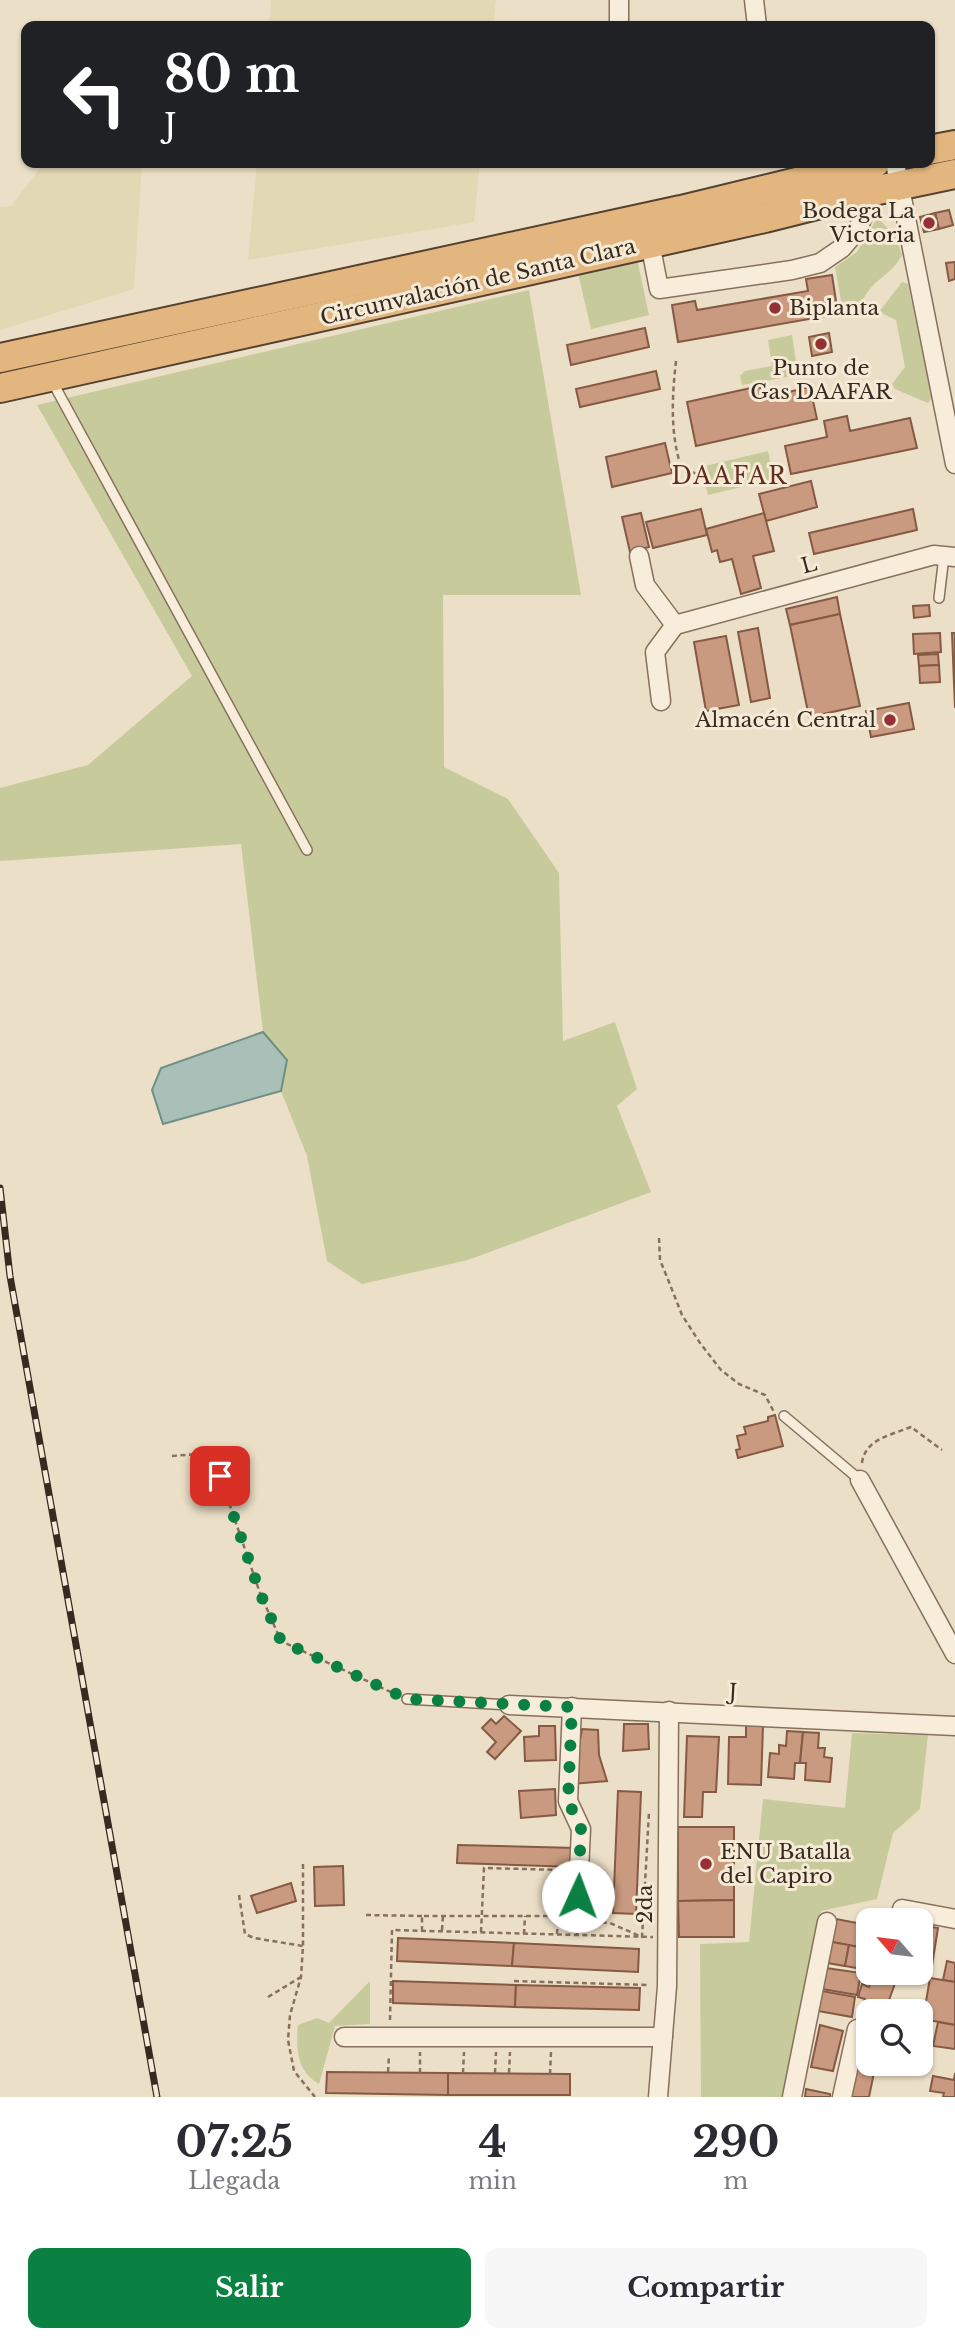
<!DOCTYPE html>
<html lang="es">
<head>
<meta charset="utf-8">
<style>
	body { margin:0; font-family:"Libre Baskerville",serif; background:#f7f7f7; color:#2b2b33; height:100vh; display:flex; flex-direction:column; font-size:26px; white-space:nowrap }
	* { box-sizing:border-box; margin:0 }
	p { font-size:23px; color:#7c7c81 }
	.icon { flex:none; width:38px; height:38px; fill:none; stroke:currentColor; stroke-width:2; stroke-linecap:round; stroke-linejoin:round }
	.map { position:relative; height:2097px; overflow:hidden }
	.drawer { display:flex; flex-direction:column; background:#fff; flex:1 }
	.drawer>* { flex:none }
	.banner { position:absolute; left:21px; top:21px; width:914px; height:147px; border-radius:14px; box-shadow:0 2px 5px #0004; background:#202124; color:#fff; overflow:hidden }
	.needle { width:46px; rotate:298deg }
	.fabs { position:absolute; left:856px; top:1908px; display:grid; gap:14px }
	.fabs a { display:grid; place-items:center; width:77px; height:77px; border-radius:14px; background:#fff; box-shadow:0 2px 5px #0004; font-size:35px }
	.pin { position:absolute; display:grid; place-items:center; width:60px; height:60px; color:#fff; margin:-30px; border-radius:14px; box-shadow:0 4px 10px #0006 }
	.me { position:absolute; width:77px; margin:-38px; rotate:2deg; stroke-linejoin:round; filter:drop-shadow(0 0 5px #0008) }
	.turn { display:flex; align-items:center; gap:24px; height:147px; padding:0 28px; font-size:32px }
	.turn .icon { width:91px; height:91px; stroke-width:2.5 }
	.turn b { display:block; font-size:49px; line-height:60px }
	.eta { display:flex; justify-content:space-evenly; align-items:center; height:119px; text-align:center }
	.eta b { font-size:42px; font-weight:700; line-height:49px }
	.cta { display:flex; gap:14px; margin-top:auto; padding:14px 28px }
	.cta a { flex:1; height:80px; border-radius:14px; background:#0b8043; color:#fff; font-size:28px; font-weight:700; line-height:80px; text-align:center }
	.cta a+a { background:#f7f7f7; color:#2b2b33 }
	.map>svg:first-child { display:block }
	.farmland { fill:#e2d8b4 }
	.green { fill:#c7ca9b }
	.water { fill:#a8c0b8; stroke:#6f8f85; stroke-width:2 }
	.building { fill:#c99a7f; stroke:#855a44; stroke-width:2 }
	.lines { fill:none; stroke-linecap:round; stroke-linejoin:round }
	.service-casing { stroke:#87715d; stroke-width:12 }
	.minor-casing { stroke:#87715d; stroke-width:21 }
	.trunk-casing { stroke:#554031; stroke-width:32 }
	.path { stroke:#87715d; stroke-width:2.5; stroke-dasharray:5 3.5; stroke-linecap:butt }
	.service { stroke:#f7edda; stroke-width:9 }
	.minor { stroke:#f7edda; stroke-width:18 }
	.trunk { stroke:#e2b67e; stroke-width:28 }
	.rail-casing { stroke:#382a20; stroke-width:7 }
	.rail { stroke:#f4ead6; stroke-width:4.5; stroke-dasharray:13; stroke-linecap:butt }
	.route { stroke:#0b8043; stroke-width:12; stroke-dasharray:0 21.6 }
	.poi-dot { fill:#943036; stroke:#f4ead6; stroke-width:2.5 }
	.labels { text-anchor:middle; stroke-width:6; stroke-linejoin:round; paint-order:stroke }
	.poi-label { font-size:21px; fill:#382a20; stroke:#f4ead6; text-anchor:end }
	.street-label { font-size:21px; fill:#382a20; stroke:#f4ead6 }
	.neighbourhood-label { font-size:23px; letter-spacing:2px; fill:#632c21; stroke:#f4ead6 }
</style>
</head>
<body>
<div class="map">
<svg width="955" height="2097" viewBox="0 0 955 2097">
	<rect width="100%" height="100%" fill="#ecdfc7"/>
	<g class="farmland">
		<path d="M271 0H496L493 26H269Z"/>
		<path d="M44 163H142L134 289 0 330V207L11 206Z"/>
		<path d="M257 163H480L474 222 248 260Z"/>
	</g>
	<g class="green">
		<path d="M876 220 881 221 896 238 902 255C890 278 869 279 860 308L843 312 835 267 857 252Z"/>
		<path d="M637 259 649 315 591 329 578 273Z"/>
		<path d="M902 282 908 284 932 398 928 403 895 389 892 384 905 367 896 320 879 312Z"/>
		<path d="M529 290 581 595H443L444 767 508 799 559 873 563 1041 615 1022 637 1089 617 1106 651 1192 468 1260 362 1284 327 1261 307 1156 281 1091 287 1060 263 1032 241 844 0 861V788L88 765 192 676 37 405Z"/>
		<path d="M792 335 798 375 742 385 740 376 745 371 772 366 768 340Z"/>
		<path d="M768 451 774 479 708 495 701 467Z"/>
		<path d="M852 1733 928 1735 920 1809 893 1833 877 1899 821 1911 782 2097H701L700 1944 749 1942 763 1799 845 1808Z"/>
		<path d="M370 1981V2024L335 2026 319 2084C296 2071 296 2048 298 2025L317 2018 329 2023Z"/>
	</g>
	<path class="water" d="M263 1032 287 1060 281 1091 163 1124 152 1090 161 1068Z"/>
	<g class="building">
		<path d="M949 210 953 225 939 229 935 213Z"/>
		<path d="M935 213 939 229 924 232 920 217Z"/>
		<path d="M955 262V279L949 281 946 263Z"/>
		<path d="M832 275 838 314 678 342 672 305 695 301 697 310 808 291 806 279Z"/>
		<path d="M645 328 649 347 571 365 567 345Z"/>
		<path d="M829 333 832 352 812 356 809 337Z"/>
		<path d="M656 371 660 389 580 407 576 389Z"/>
		<path d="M760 386 762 398 810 387 817 419 696 446 687 402Z"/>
		<path d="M847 416 850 431 910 418 917 448 791 474 785 446 827 437 824 421Z"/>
		<path d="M665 443 672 473 612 487 606 457Z"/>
		<path d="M811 481 817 507 766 521 759 494Z"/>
		<path d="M701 509 707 535 653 548 646 522Z"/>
		<path d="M913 509 917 530 814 554 809 533Z"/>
		<path d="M641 513 649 547 630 552 622 517Z"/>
		<path d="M764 513 774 551 753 556 761 588 741 594 732 559 720 562 717 550 712 552 706 529Z"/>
		<path d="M837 597 840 614 790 625 786 609Z"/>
		<path d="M929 605 930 616 914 618 913 606Z"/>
		<path d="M840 614 860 706 809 717 790 625Z"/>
		<path d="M758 628 770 698 751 702 738 632Z"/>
		<path d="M940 633 941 652 914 654 913 634Z"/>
		<path d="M952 633H955V708Z"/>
		<path d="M726 636 739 705 706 711 694 642Z"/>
		<path d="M938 654 939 665 919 666 918 655Z"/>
		<path d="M939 665 940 682 920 683 919 666Z"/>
		<path d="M909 703 914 729 871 737 866 711Z"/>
		<path d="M775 1415 783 1446 738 1458 736 1450 740 1449 737 1436 746 1434 744 1427 768 1421V1417Z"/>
		<path d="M504 1716 521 1731 495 1759 487 1752 496 1742 482 1728 491 1719 496 1724Z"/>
		<path d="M624 1724H648L649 1749 623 1751Z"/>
		<path d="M746 1725 763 1726 761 1785 728 1784 729 1737H746Z"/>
		<path d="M539 1726H555L556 1760 525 1761 524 1737 539 1736Z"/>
		<path d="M582 1729 598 1730 599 1755 607 1781 572 1784Z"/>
		<path d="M787 1731 803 1732 800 1763H795L794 1779 768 1777 770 1753 779 1754V1745L786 1746Z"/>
		<path d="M803 1732 819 1733 818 1748H825L824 1757 832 1758 830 1782 805 1780 806 1763H800Z"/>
		<path d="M687 1736 719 1737 716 1792H703L702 1817H684Z"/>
		<path d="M555 1789 556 1815 521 1818 519 1791Z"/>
		<path d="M618 1791 641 1792 636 1914 613 1913Z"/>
		<path d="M678 1827H734V1900L678 1901Z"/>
		<path d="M458 1845 576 1848 575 1867 457 1863Z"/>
		<path d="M343 1866 344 1905 315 1906 314 1867Z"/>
		<path d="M291 1883 296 1901 257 1913 251 1896Z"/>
		<path d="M734 1900V1937H679L678 1901Z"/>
		<path d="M836 1919 868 1925 867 1949 832 1942Z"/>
		<path d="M920 1925 938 1928 930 1978 908 1974V1972H920Z"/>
		<path d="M398 1938 514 1943 512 1966 397 1961Z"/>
		<path d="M832 1942 849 1945 845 1966 827 1963Z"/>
		<path d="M514 1943 639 1949 638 1972 512 1966Z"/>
		<path d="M849 1945 868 1949 867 1970 845 1966Z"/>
		<path d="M947 1961 955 1963V1982L943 1980Z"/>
		<path d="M826 1968 861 1973 857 1995 822 1989Z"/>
		<path d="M874 1972 897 1978 885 2011H868L862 2008 865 1999 858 1997 862 1984 869 1987Z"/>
		<path d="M930 1978 955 1982V2025L923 2019Z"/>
		<path d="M393 1981 516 1985 515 2007 393 2003Z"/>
		<path d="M516 1985 640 1988 639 2010 515 2007Z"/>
		<path d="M822 1991 855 1997 852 2017 818 2011Z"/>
		<path d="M863 2015 868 2016V2063H876L869 2097H845Z"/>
		<path d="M938 2022 955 2025V2049L933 2046Z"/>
		<path d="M820 2025 843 2031 833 2071 811 2067Z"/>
		<path d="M327 2072 448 2073V2095L326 2093Z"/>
		<path d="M448 2073 570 2074V2095H448Z"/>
		<path d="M955 2073V2097H943L944 2093 930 2091 933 2076 954 2080Z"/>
		<path d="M806 2089 830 2094V2097H805Z"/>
	</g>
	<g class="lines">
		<defs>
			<g id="service">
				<path d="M52 381 307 850"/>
				<path d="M939 598 944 556"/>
				<path d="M784 1416 860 1480"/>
				<path d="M407 1699 509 1705"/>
			</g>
			<g id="minor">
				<path d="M619 0V26"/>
				<path d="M754 0 757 26"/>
				<path d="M895 163 955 464"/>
				<path d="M650 243 659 289 792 270 820 263 842 248 858 229 873 191"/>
				<path d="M639 556 645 585 675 625 655 652 661 701"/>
				<path d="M675 625 934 555 955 557"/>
				<path d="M860 1480 955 1654"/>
				<path d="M509 1705 955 1726"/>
				<path d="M572 1707 568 1801 581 1829 579 1871"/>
				<path d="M902 1909 955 1919"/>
				<path d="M344 2037H663"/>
				<path d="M658 2097 667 1986 669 1711"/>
				<path d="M792 2097 827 1922"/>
				<path d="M842 2097 857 2029"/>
			</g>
			<g id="trunk">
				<path d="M929 150 955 145"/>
				<path d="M0 358 681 210 875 163"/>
				<path d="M0 388 765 218 873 191 955 174"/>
			</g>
		</defs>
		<use href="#service" class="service-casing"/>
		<use href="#minor" class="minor-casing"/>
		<use href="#trunk" class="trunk-casing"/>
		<g class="path">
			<path d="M676 361C672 397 670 432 681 467L703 477"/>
			<path d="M659 1238 660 1260 669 1282 682 1315 700 1343 721 1370 739 1384 765 1395 774 1412"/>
			<path d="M172 1456 212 1453 260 1593 281 1641 395 1694"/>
			<path d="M862 1463C865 1439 891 1435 911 1427L942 1450"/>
			<path d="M303 1864V1946L301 1977 290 2015 288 2040 294 2071 315 2097"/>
			<path d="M239 1895 245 1934 254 1938 303 1946"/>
			<path d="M366 1915 422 1916"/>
			<path d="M442 1930 443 1916"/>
			<path d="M422 1931V1916H558L577 1921 610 1923 642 1937 649 1812"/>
			<path d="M481 1932 484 1868 563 1870"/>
			<path d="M524 1934 525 1916"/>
			<path d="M557 1934 558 1916"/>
			<path d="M577 1935 578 1886"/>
			<path d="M514 1981 650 1985"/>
			<path d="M268 1997 301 1977"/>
			<path d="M390 2020 392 1930 653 1937"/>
			<path d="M388 2072 389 2055"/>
			<path d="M420 2073V2052"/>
			<path d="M463 2073 464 2052"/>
			<path d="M495 2073 496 2052"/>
			<path d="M509 2073 510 2052"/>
			<path d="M550 2074 551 2052"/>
		</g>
		<use href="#service" class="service"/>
		<use href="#minor" class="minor"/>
		<use href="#trunk" class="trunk"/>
		<defs>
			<path id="rail" d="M0 1188 10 1276 157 2097"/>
		</defs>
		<use href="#rail" class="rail-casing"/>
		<use href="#rail" class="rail"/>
	</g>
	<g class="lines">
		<path class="route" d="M220 1476 260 1593 281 1641 407 1699 572 1707 568 1801 581 1829 578 1896"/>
	</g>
	<g class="poi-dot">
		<circle cx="929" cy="223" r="7"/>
		<circle cx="775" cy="308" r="7"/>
		<circle cx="821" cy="344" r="7"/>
		<circle cx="890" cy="720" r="7"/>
		<circle cx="706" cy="1864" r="7"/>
	</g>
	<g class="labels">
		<g class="poi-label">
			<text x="915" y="218">Bodega La<tspan x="915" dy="24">Victoria</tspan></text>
			<text x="789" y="315" text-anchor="start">Biplanta</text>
			<text x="821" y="375" text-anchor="middle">Punto de<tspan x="821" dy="24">Gas DAAFAR</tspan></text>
			<text x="876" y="727">Almacén Central</text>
			<text x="720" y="1859" text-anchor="start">ENU Batalla<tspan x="720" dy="24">del Capiro</tspan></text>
		</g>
		<g class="street-label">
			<text transform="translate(478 282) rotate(-13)" y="7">Circunvalación de Santa Clara</text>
			<text transform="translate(809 565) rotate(-15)" y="7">L</text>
			<text transform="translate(733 1692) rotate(3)" y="7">J</text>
			<text transform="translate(645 1904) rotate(-90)" y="7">2da</text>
		</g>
		<g class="neighbourhood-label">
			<text x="730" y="484">DAAFAR</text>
		</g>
	</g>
</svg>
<div class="fabs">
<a><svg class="needle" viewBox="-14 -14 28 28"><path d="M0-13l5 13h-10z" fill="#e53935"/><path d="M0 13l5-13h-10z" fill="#7c7c81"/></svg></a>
<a><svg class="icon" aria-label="search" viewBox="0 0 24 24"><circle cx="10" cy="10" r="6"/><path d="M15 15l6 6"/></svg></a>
</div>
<div class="pin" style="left:220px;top:1476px;background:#d93025"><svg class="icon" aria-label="arrive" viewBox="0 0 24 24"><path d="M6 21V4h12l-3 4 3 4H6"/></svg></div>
<svg class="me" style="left:578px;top:1896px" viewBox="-20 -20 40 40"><circle r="19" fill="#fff"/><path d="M0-13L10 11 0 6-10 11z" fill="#0b8043"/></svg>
<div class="banner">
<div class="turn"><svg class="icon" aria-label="left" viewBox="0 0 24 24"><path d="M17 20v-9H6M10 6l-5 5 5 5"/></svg><div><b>80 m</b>J</div></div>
</div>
</div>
<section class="drawer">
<div class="eta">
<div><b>07:25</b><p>Llegada</p></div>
<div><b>4</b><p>min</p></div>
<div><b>290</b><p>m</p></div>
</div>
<div class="cta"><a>Salir</a><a>Compartir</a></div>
</section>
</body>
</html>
